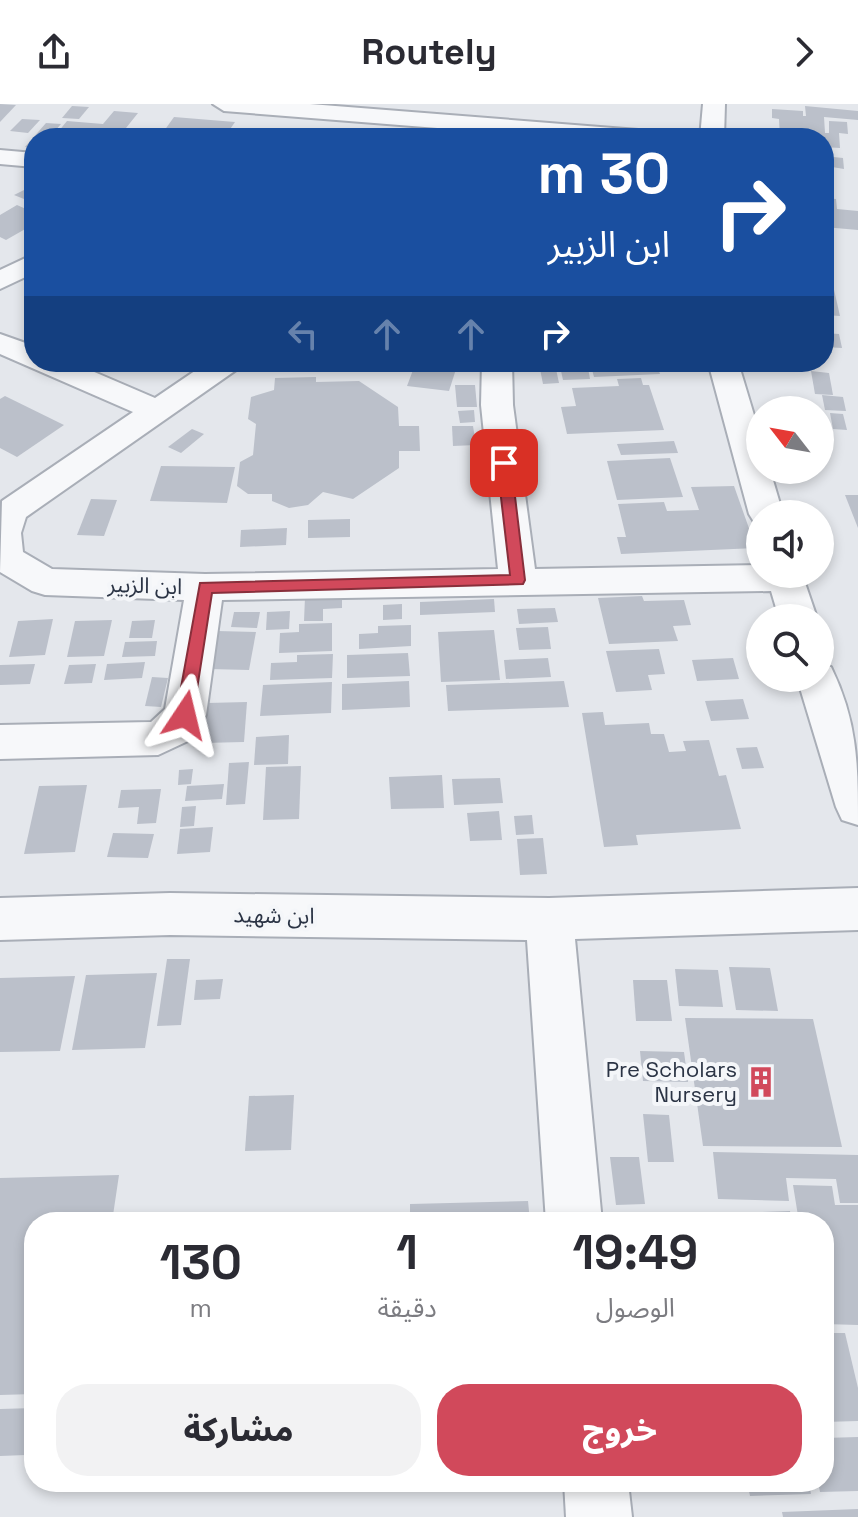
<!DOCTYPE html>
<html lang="ar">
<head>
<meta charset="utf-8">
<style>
	body { margin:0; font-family:"Space Grotesk","Noto Sans Arabic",sans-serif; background:#f2f2f3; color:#2b2b33; direction:rtl; height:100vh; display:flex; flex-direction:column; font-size:30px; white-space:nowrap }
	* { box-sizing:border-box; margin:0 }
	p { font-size:26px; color:#7c7c81 }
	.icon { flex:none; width:44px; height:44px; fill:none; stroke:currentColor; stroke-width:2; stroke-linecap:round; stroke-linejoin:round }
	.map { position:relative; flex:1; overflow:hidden; direction:ltr }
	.drawer { position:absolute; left:24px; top:1108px; width:810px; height:280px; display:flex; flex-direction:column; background:#fff; border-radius:32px; box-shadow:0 4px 12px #0003; direction:rtl }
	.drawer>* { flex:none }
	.hud { position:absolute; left:24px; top:24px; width:810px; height:244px; border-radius:32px; box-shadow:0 4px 12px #0003; direction:rtl; background:#1a4fa0; color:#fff; overflow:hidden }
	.needle { width:52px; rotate:301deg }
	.fabs { position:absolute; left:746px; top:292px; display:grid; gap:16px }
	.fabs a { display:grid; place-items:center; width:88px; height:88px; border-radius:50%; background:#fff; box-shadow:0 4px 12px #0003; font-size:40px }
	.pin { position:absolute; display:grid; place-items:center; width:68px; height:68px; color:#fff; margin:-34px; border-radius:16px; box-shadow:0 4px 12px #0006 }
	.me { position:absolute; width:88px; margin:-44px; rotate:10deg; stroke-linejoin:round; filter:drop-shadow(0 0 6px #0008) }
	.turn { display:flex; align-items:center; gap:28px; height:168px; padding:0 32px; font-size:36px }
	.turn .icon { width:104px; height:104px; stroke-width:2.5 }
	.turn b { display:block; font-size:56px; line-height:68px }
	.lanes { display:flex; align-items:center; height:76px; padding:0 32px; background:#0003; justify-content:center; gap:40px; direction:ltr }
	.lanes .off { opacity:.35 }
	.eta { display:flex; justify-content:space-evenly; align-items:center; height:136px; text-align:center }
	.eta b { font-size:48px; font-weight:800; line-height:56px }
	.cta { display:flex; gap:16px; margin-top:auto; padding:16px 32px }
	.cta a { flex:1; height:92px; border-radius:32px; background:#d1495b; color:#fff; font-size:32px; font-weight:800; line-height:92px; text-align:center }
	.cta a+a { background:#f2f2f3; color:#2b2b33 }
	header { display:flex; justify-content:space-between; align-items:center; height:104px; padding:0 32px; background:#fff; font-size:36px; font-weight:800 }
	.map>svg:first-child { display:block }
	.building { fill:#bbc0ca }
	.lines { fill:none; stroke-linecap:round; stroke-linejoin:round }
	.minor-casing { stroke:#a9aeb7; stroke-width:4 }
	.minor { fill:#f7f8fa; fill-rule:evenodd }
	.route { fill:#d1495b; stroke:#882f3b; stroke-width:2 }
	.labels { text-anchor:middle; stroke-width:8; stroke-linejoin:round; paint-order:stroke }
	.street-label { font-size:22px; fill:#2b3445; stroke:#f4f6f9 }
	.poi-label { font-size:22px; fill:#2b3445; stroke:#f4f6f9; text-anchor:end }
</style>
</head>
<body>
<header><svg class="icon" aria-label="forward" viewBox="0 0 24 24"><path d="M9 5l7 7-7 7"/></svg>Routely<svg class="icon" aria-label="share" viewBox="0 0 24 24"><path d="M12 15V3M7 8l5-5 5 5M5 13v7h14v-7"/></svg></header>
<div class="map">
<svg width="858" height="1413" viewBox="0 0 858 1413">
	<rect width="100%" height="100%" fill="#e4e7ec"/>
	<g class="building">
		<path d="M0 0 16 1 0 18Z"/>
		<path d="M72 2 89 3 79 15 62 14Z"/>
		<path d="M805 2 858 7V16L824 13 825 29H829V17L847 18 848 30 839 29 840 44 824 43V34H780L779 15 772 14V5L803 7V12H806Z"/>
		<path d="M114 7 138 9 118 34H53L67 17 103 20Z"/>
		<path d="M174 13 235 18 224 34H159Z"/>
		<path d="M22 15 40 16 28 29 10 27Z"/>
		<path d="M46 19 61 20 49 34H34V43H25Z"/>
		<path d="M824 52 843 54 844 65 832 63V81H824Z"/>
		<path d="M34 81V99L14 91Z"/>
		<path d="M824 94 836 95 837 105 858 107V126L824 123Z"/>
		<path d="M17 101 26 105 34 103V116L31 117 34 120 6 136 0 133V111Z"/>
		<path d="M824 155H827L840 212 824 211Z"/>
		<path d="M824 229 839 230 842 244 824 243Z"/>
		<path d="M416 258 457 262 449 287 407 282Z"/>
		<path d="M559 258H587L590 275 563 276Z"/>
		<path d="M590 258H656L660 270 594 273Z"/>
		<path d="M540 265H556L559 279 543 280Z"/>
		<path d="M811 267 829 269 833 291 815 290Z"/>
		<path d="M316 273V278L359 277 398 303 399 322H419L420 347H399V364L353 395 323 388 308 401 289 404 272 397V390H248L237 382 240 358 253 351 256 320 248 315 251 293 274 286 275 274Z"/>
		<path d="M641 274 643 281H649L664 326 567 330 561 303 576 302 572 284 619 282 617 275Z"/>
		<path d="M455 281H475L477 303H457Z"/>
		<path d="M822 291 843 293 846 307 825 306Z"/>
		<path d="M5 292 64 321 17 353 0 344V295Z"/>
		<path d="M474 306 475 318 460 319 458 307Z"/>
		<path d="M830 309 843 310 847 326 833 325Z"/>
		<path d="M452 322H473L476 341 453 342Z"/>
		<path d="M192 325 204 330 181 349 168 343Z"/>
		<path d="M674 337 678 349 621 351 617 340Z"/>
		<path d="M670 354 683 393 617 396 607 357Z"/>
		<path d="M161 362 235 363 227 399 150 397Z"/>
		<path d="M734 382 756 444 621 450 617 433H626L618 400 664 398 667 407 699 406 691 383Z"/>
		<path d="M845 391H858V424Z"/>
		<path d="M91 395 117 396 104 432 77 431Z"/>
		<path d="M350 415V433L308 434V416Z"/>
		<path d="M287 424 286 441 240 443 241 426Z"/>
		<path d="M342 492V504L323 505V517H304L305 493Z"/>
		<path d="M642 492 644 497 684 496 691 521 673 522 678 537 609 540 598 494Z"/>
		<path d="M494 495 495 508 420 511V498Z"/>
		<path d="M402 500V515L383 516V501Z"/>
		<path d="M555 504 558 518 519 520 517 505Z"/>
		<path d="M290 507 289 525 266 526 267 508Z"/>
		<path d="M234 508H260L257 524 231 523Z"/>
		<path d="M53 515 45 551 9 553 18 517Z"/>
		<path d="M112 516 104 552 67 553 75 517Z"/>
		<path d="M155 516 152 534H129L132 517Z"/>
		<path d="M332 519V547L279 549 280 529 299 528V520Z"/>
		<path d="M411 521V542L359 545V530L378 529V522Z"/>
		<path d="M548 523 551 545 519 546 516 524Z"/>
		<path d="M494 526 500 576 441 578 438 528Z"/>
		<path d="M217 527 256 528 249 566 209 565Z"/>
		<path d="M157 537 155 552 122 553 125 538Z"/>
		<path d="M659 545 665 570 648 571 652 586 616 588 606 547Z"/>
		<path d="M408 549 410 572 347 574V551Z"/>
		<path d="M333 550 332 574 270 576 271 559 297 558V551Z"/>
		<path d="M548 554 551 573 506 575 504 556Z"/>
		<path d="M733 554 739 575 697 577 692 556Z"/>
		<path d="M145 558 142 574 104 576 107 560Z"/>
		<path d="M35 560 30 580 0 581V561Z"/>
		<path d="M96 560 92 579 64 580 69 561Z"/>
		<path d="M152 573 168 574 161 603 145 602Z"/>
		<path d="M409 577 410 603 342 606V580Z"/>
		<path d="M564 577 569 603 448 607 446 581Z"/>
		<path d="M332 578 331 609 260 612 263 581Z"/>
		<path d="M743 595 749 615 711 617 705 597Z"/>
		<path d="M247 598 244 638 203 639 207 599Z"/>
		<path d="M603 608 605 621 649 619 651 630H664L669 648 686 647 683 637 709 636 719 672 726 671 741 725 636 731 638 741 604 743 582 609Z"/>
		<path d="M289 631 288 660 254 661 256 633Z"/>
		<path d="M757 643 764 664 742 665 736 644Z"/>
		<path d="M249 658 245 700 226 701 229 659Z"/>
		<path d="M301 662 299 715 263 716 266 663Z"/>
		<path d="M193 665 191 680 178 681 179 666Z"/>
		<path d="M442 671 444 704 391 705 389 673Z"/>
		<path d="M500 674 503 699 454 701 452 675Z"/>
		<path d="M224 680 222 695 185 697 187 682Z"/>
		<path d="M87 681 75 748 24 750 39 682Z"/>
		<path d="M161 685 156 719 137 720 139 703 118 704 121 686Z"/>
		<path d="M196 702 194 722 180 723 182 703Z"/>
		<path d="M499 707 502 736 470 737 467 709Z"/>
		<path d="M532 711 534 730 516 731 514 712Z"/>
		<path d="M213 723 210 748 177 750 180 725Z"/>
		<path d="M113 729 154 730 148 754 107 753Z"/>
		<path d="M543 734 547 770 520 771 517 735Z"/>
		<path d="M167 855H190L181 921 157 922Z"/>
		<path d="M729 863 770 864 778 907 736 906Z"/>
		<path d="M675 865 718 866 723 903 679 902Z"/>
		<path d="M157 869 145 944 72 946 86 871Z"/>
		<path d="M75 872 60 947 0 948V874Z"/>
		<path d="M223 875 220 895 194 896 196 876Z"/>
		<path d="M633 876H667L672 917H636Z"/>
		<path d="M685 914 813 915 842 1043 703 1042Z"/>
		<path d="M640 947 684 948 688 978 643 977Z"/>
		<path d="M294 991 291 1046 245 1047 249 992Z"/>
		<path d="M643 1010 669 1011 674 1058H648Z"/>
		<path d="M713 1048 858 1051V1099H840L836 1075 786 1074 789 1097 718 1095Z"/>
		<path d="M610 1053H639L645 1100 616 1101Z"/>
		<path d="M119 1071 112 1118H34V1290L0 1291V1074Z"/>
		<path d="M793 1081 832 1082 835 1101H858V1221L824 1220V1118H799Z"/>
		<path d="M528 1097 530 1118H410V1100Z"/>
		<path d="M790 1107 792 1118H707L705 1110Z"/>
		<path d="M824 1229H845L858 1284V1317L824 1318Z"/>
		<path d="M34 1304 26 1351 0 1352V1305Z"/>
		<path d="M858 1333V1387L820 1388 818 1378H824V1334Z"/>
		<path d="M747 1378H809L811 1390 750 1392Z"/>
		<path d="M858 1405V1413H783L782 1408Z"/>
	</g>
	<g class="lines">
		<defs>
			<g id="minor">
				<path d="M213 0H310L651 27 659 29 663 34H563L224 7Z"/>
				<path d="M703 0H725L724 34H700Z"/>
				<path d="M0 46 34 49V63L0 60Z"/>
				<path d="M34 150V169L0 185V166Z"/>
				<path d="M0 230 34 242V258H71L155 294 208 258H243L239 264 26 413 21 429 23 448 52 465 205 470 498 465 481 301 482 258H512L513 301 535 465 760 461V470H802L817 514H779L771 487 222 496 206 611 188 637 158 651 0 655V621L151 618 165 605 184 496 45 491 32 487 0 468 2 397 133 308 0 250Z"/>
				<path d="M708 258H738L760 331V366H770L783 410H760V420L754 418 749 410Z"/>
				<path d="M820 560 831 563C858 618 858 662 858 721L842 716 836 703 797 574H820Z"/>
				<path d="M858 784V826L575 835 602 1118H546L527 836 170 831 0 836V794L170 789 549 794Z"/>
				<path d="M564 1378H628L632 1413H566Z"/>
			</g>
		</defs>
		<use href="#minor" class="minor-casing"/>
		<use href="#minor" class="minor"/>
	</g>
	<path class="route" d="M504 355 511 359 525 476 523 480 212 489 193 611 191 615H179L176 611 200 479 510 471 497 359Z"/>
	<defs>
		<symbol id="building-bare" viewBox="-9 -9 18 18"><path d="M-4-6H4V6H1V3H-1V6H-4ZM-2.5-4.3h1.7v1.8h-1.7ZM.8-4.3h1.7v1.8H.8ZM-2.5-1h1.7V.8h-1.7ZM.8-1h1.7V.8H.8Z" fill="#d1495b" stroke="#f4f6f9" stroke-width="2.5" paint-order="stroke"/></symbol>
	</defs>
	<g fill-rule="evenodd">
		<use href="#building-bare" x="739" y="956" width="44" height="44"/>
	</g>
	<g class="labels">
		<g class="street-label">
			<text transform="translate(145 481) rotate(2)" y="8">ابن الزبير</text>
			<text transform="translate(274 811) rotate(1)" y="8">ابن شهيد</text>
		</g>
		<g class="poi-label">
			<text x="737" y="973">Pre Scholars<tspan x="737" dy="25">Nursery</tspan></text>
		</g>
	</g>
</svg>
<div class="fabs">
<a><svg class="needle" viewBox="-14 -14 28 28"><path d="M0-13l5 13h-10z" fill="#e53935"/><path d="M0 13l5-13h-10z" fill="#7c7c81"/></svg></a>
<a><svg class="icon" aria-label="sound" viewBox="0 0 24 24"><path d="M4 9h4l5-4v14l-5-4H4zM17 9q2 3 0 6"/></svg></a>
<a><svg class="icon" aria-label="search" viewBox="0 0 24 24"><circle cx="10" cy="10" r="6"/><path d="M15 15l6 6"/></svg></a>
</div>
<div class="pin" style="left:504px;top:359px;background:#d93025"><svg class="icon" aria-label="arrive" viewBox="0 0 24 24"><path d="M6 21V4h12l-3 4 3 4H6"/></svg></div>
<svg class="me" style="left:185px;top:611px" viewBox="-20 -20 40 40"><path d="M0-17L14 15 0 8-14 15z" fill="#d1495b" stroke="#fff" stroke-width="4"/></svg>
<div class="hud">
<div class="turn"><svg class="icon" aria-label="right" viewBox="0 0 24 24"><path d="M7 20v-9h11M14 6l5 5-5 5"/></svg><div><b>30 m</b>ابن الزبير</div></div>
<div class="lanes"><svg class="icon off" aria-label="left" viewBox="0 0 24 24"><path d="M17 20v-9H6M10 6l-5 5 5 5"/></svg><svg class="icon off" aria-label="ahead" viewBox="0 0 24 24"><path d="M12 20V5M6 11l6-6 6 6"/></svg><svg class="icon off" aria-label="ahead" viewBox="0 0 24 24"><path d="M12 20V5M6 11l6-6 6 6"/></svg><svg class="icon" aria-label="right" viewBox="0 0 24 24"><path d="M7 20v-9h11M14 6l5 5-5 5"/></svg></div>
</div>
<section class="drawer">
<div class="eta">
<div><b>19:49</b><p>الوصول</p></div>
<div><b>1</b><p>دقيقة</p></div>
<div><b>130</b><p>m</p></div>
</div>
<div class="cta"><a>خروج</a><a>مشاركة</a></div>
</section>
</div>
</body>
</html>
